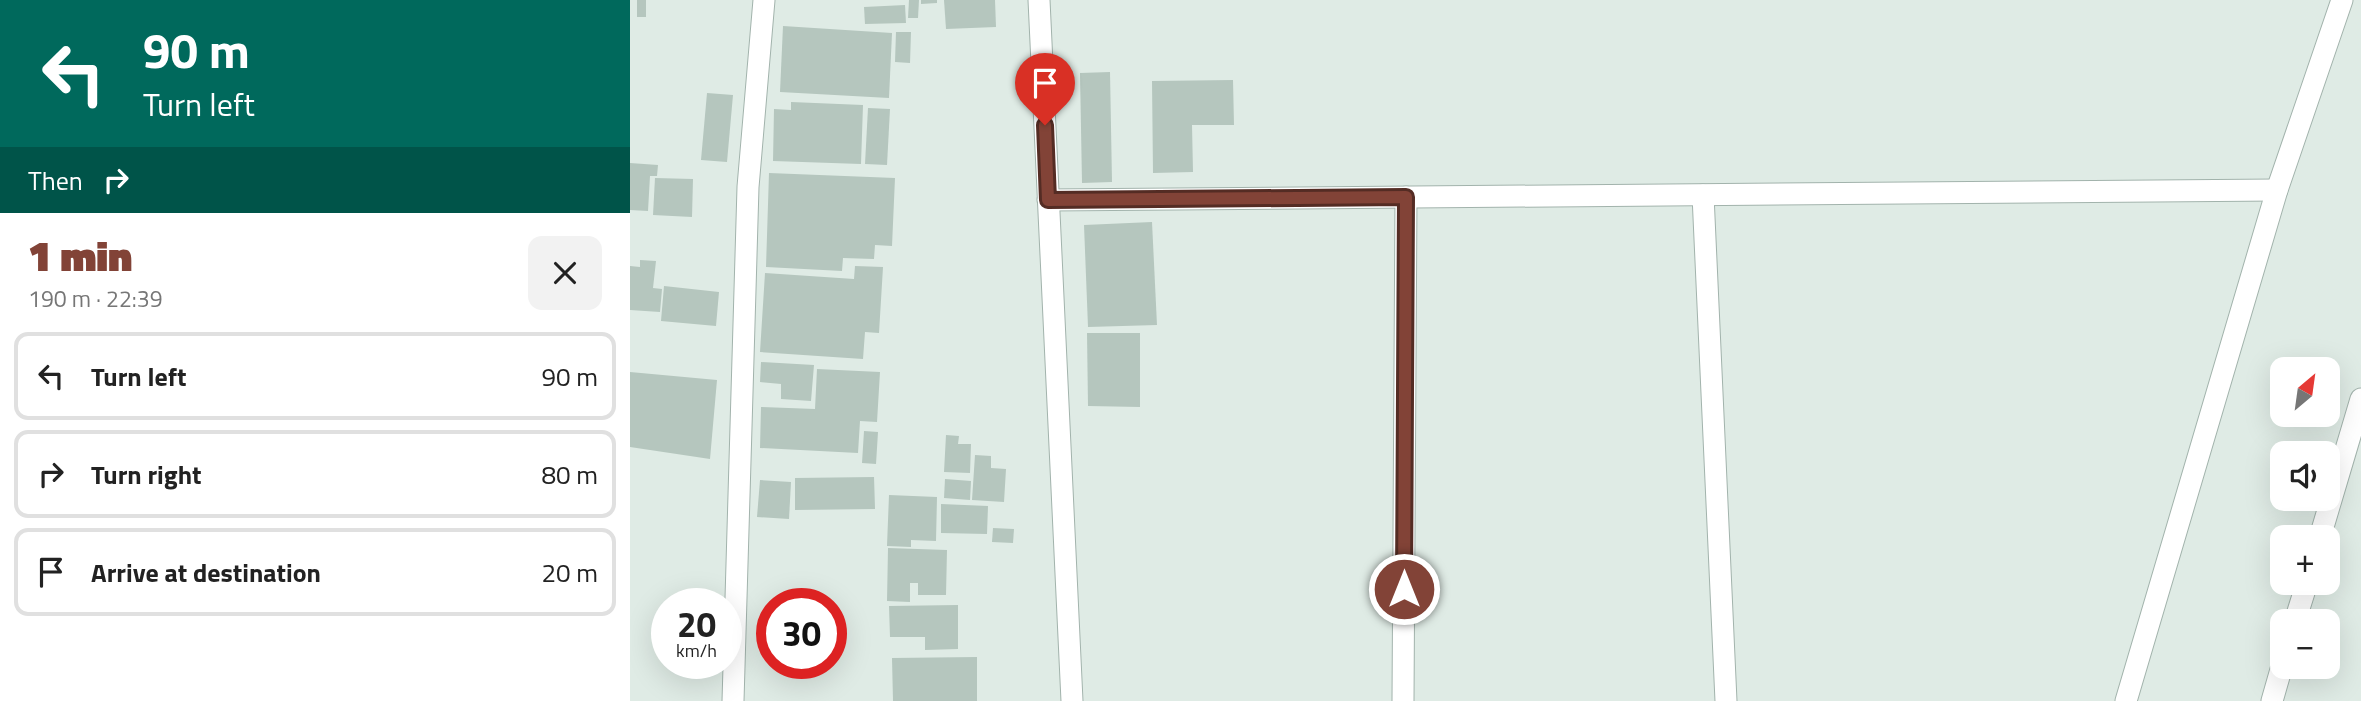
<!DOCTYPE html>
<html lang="en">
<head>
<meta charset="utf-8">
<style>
	body { margin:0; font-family:"Titillium Web",sans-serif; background:#f2f2f2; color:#222; height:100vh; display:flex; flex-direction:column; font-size:26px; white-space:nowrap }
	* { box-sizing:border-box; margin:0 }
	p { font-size:23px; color:#767676 }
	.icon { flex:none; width:38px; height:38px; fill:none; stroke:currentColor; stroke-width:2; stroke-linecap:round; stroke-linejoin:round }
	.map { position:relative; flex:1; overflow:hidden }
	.drawer { display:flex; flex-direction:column; background:#fff; width:630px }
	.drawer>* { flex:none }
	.banner { background:#00695c; color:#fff; overflow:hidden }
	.needle { width:46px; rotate:29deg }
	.fabs { position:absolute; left:1640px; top:357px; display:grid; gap:14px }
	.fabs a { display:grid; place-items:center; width:70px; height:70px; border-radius:14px; background:#fff; box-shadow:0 7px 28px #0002; font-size:35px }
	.speed { position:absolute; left:21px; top:588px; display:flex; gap:14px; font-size:35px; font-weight:700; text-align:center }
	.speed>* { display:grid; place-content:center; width:91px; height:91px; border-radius:50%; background:#fff; box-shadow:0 7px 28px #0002; line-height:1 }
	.speed small { font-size:18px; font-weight:400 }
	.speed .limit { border:10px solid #d22; background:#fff; color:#111 }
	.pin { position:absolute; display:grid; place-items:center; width:60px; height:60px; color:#fff; margin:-72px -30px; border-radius:50% 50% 50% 0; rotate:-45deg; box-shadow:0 0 7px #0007 }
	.pin .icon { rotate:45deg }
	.me { position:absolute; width:77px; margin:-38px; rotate:0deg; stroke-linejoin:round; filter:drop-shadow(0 0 5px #0008) }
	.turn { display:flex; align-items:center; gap:24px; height:147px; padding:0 28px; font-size:32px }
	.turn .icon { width:91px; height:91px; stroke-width:2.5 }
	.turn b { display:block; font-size:49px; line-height:60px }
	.then { display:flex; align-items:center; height:66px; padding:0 28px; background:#0003; gap:14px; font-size:26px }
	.round { display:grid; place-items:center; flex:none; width:74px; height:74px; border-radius:14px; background:#f2f2f2 }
	.headline { display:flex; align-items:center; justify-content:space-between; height:119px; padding:0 28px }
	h1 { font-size:42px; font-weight:800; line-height:52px; color:#824337 }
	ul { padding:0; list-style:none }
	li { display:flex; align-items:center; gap:21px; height:88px; margin:0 14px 10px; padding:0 14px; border:4px solid #e0e0e0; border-radius:14px }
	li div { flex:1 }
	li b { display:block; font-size:26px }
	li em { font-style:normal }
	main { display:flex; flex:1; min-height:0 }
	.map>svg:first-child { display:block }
	.building { fill:#b5c6be }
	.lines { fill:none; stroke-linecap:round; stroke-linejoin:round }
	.street-casing { stroke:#a2b3ac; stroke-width:23 }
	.street { stroke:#fff; stroke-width:21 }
	.route-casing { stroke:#542c24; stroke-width:18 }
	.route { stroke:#824337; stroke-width:12 }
</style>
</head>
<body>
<main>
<section class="drawer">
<div class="banner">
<div class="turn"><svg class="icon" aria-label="left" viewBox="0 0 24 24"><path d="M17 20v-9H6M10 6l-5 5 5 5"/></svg><div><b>90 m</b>Turn left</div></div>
<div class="then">Then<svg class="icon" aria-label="right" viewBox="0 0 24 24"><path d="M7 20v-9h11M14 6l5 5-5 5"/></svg></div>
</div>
<div class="headline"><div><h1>1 min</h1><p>190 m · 22:39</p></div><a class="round"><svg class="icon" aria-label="close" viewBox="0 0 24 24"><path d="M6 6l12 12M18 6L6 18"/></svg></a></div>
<ul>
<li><svg class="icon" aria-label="left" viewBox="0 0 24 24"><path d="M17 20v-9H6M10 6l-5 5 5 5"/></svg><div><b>Turn left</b></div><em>90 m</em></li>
<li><svg class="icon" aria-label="right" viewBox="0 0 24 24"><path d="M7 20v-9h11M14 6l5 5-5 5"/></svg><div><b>Turn right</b></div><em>80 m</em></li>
<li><svg class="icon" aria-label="arrive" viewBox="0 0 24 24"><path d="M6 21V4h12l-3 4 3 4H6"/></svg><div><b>Arrive at destination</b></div><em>20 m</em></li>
</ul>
</section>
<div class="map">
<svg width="1731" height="701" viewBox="0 0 1731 701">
	<rect width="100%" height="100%" fill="#dfebe5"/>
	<g class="building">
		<rect x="7" y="0" width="9" height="17"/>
		<path d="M279 0H289L288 18H278Z"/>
		<path d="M291 0H307V3L291 4Z"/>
		<path d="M314 0H365L366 27 316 29Z"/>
		<path d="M275 5 276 23 235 24 234 7Z"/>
		<path d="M153 26 262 33 259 98 150 92Z"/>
		<path d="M266 32H281L280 63 265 62Z"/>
		<path d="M480 72 482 182 452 183 450 73Z"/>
		<path d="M603 80 604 125H562L563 172 523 173 522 81Z"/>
		<path d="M77 93 103 95 97 162 71 160Z"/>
		<path d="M161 102 233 105 231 164 143 161 144 109 161 110Z"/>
		<path d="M238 108 260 109 257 165 235 164Z"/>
		<path d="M0 163 28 165 27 176H20L18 211 0 210Z"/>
		<path d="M139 173 265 178 262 246 245 245 244 259 213 258 212 271 136 267Z"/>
		<path d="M25 178 63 179 62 217 23 215Z"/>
		<path d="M522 222 527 325 458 327 454 225Z"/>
		<path d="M10 260 26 261 23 288 32 289 30 312 0 310V266L10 267Z"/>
		<path d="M225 266 253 267 249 333 235 332 233 359 130 352 135 273 224 279Z"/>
		<path d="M34 286 89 292 86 326 31 321Z"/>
		<path d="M457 333H510V407L458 406Z"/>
		<path d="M131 362 184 365 181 401 151 399V384L130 382Z"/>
		<path d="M187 369 250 372 247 422 230 421 228 453 130 448 131 407 185 409Z"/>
		<path d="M0 372 87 380 80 459 0 447Z"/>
		<path d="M234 431 248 432 246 464 232 463Z"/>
		<path d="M316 435 329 436 328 444H341L340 473 314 472Z"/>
		<path d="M345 455 361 456V468L376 469 374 502 342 500Z"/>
		<path d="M244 477 245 509 165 510V478Z"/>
		<path d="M315 479 341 481 340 500 314 498Z"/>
		<path d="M130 480 161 482 159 519 127 517Z"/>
		<path d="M259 495 307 497 306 541 281 540V547L257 546Z"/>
		<path d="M311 504 358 506 357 534 311 533Z"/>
		<path d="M363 528 384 529 383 543 362 542Z"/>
		<path d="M258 548 317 550 316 595H288V583H280V602L257 601Z"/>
		<path d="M328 605V649L295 650V637H260L259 606Z"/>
		<path d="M347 657V701H263L262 658Z"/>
	</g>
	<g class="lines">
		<defs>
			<g id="street">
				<path d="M409 0 442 701"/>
				<path d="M1073 195 1096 701"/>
				<path d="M418 200 1647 190"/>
				<path d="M1690 537 1731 399"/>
				<path d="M1665 621 1677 583"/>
				<path d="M103 701 118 187 134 0"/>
				<path d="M773 701 776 197"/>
				<path d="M1496 701 1647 190 1712 0"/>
				<path d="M1642 701 1652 666"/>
			</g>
		</defs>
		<use href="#street" class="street-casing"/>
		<use href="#street" class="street"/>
	</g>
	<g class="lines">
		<defs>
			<path id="route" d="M415 125 418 200 776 197 774 589"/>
		</defs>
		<use href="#route" class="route-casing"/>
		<use href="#route" class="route"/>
	</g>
</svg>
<div class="fabs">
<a><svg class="needle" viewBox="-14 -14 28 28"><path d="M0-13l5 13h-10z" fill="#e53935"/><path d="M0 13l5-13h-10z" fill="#767676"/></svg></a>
<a><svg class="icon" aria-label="sound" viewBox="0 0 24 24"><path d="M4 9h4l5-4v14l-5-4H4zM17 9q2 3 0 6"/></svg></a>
<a>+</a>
<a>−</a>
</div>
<div class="speed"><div>20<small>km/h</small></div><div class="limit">30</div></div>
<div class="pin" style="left:415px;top:125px;background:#d93025"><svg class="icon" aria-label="arrive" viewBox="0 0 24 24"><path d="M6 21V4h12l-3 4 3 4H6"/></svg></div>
<svg class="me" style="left:774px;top:589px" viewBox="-20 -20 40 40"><circle r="17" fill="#824337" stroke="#fff" stroke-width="3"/><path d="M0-11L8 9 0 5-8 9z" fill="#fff"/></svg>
</div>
</main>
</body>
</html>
